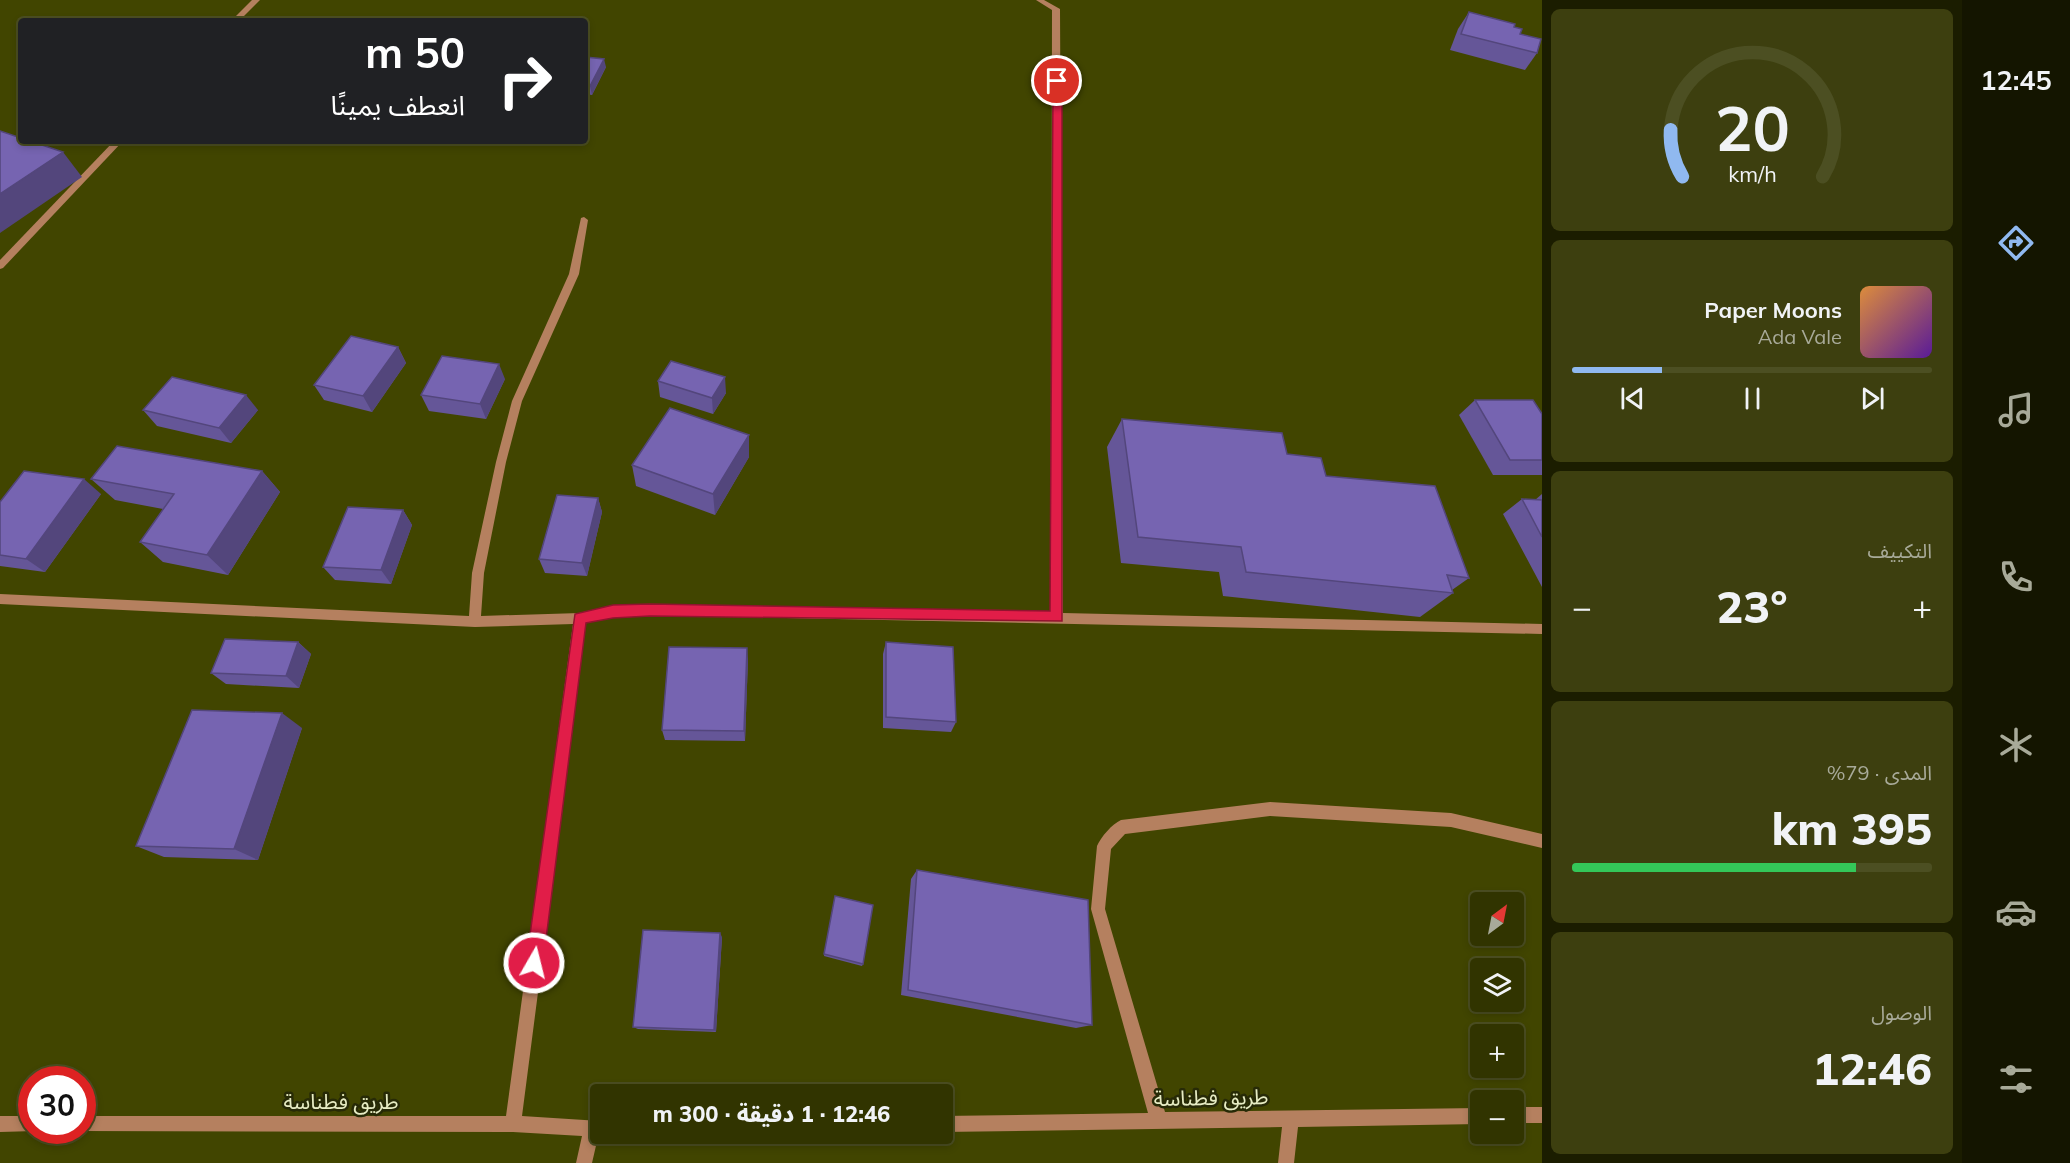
<!DOCTYPE html>
<html lang="ar">
<head>
<meta charset="utf-8">
<style>
	body { margin:0; font-family:Mulish,"Noto Sans Arabic",sans-serif; background:#3d3f0f; color:#f1f3f6; direction:rtl; height:100vh; display:flex; flex-direction:column; font-size:22px; white-space:nowrap }
	* { box-sizing:border-box; margin:0 }
	p { font-size:20px; color:#a8aa99 }
	.icon { flex:none; width:33px; height:33px; fill:none; stroke:currentColor; stroke-width:2; stroke-linecap:round; stroke-linejoin:round }
	.map { position:relative; flex:1; overflow:hidden; direction:ltr }
	.side { display:flex; flex-direction:column; gap:9px; padding:9px; background:#1b1d00; width:420px }
	.side>* { flex:none }
	.guide { position:absolute; left:18px; top:18px; width:570px; height:126px; border-radius:6px; box-shadow:0 3px 9px #0003,0 0 0 2px #4c4f22; direction:rtl; background:#202124; color:#fff; overflow:hidden }
	.needle { width:39px; rotate:32deg }
	.controls { position:absolute; left:1470px; top:892px; display:grid; gap:12px }
	.controls a { display:grid; place-items:center; width:54px; height:54px; border-radius:6px; background:#313400; box-shadow:0 3px 9px #0003,0 0 0 2px #4c4f22; font-size:30px }
	.speed { position:absolute; left:18px; top:1066px; display:flex; gap:12px; font-size:30px; font-weight:700; text-align:center }
	.speed>* { display:grid; place-content:center; width:78px; height:78px; border-radius:50%; background:#313400; box-shadow:0 3px 9px #0003,0 0 0 2px #4c4f22; line-height:1 }
	.speed .limit { border:9px solid #d22; background:#fff; color:#111 }
	.pin { position:absolute; display:grid; place-items:center; width:51px; height:51px; color:#fff; margin:-26px; border:3px solid #fff; border-radius:50%; box-shadow:0 2px 6px #0007 }
	.me { position:absolute; width:66px; margin:-33px; rotate:8deg; stroke-linejoin:round; filter:drop-shadow(0 0 4px #0008) }
	.turn { display:flex; align-items:center; gap:21px; height:126px; padding:0 24px; font-size:27px }
	.turn .icon { width:78px; height:78px; stroke-width:2.5 }
	.turn b { display:block; font-size:42px; line-height:51px }
	.big { font-size:45px; font-weight:800; line-height:1.1 }
	.side .tile { flex:1; display:flex; flex-direction:column; justify-content:center; gap:9px; min-width:0; padding:0 21px; border-radius:9px; background:#3d3f0f }
	.side .dial { align-items:center; gap:0 }
	.dial svg { height:156px; overflow:visible; fill:none; stroke:#4c4f22; stroke-width:7; stroke-linecap:round; text-anchor:middle }
	.dial text { fill:#f1f3f6; stroke:none }
	.song { display:flex; align-items:center; gap:18px }
	.cover { width:72px; height:72px; border-radius:9px; background:linear-gradient(135deg,hsl(30 70% 55%),hsl(270 70% 35%)) }
	.played { height:6px; border-radius:3px; background:linear-gradient(90deg,#90b9f0 25%,#4c4f22 25%) }
	.keys { display:flex; justify-content:space-around; direction:ltr }
	.heat { display:flex; justify-content:space-between; align-items:center; font-size:33px; direction:ltr }
	.charge { height:9px; border-radius:4px; background:linear-gradient(90deg,#34c759 79%,#4c4f22 0) }
	.trip { position:absolute; left:590px; top:1084px; width:363px; height:60px; border-radius:6px; background:#313400; box-shadow:0 3px 9px #0003,0 0 0 2px #4c4f22; font-weight:800; line-height:60px; text-align:center; direction:rtl }
	main { display:flex; flex:1; min-height:0 }
	.dock { display:flex; flex-direction:column; width:108px; justify-content:space-around; align-items:center; background:#141500; color:#a8aa99 }
	.dock .icon { width:42px; height:42px }
	.dock .current { color:#90b9f0 }
	.dock b { font-size:27px; color:#f1f3f6 }
	.map>svg:first-child { display:block }
	.lines { fill:none; stroke-linecap:round; stroke-linejoin:round }
	.minor { fill:#b5805f; fill-rule:evenodd }
	.wall { fill:#655698 }
	.shaded-wall { fill:#53467c }
	.building { fill:#7664b1; stroke:#53467c; stroke-width:1.5 }
	.route { fill:#e11d48; stroke:#92132f; stroke-width:1.5 }
	.labels { text-anchor:middle; stroke-width:5; stroke-linejoin:round; paint-order:stroke }
	.near-street-label { font-size:21px; fill:#e7ecc4; stroke:#272a07 }
</style>
</head>
<body>
<main>
<nav class="dock">
<b>12:45</b>
<svg class="icon current" aria-label="directions" viewBox="0 0 24 24"><path d="M12 3l9 9-9 9-9-9zM9 14v-3h6M13 9l2 2-2 2"/></svg>
<svg class="icon" aria-label="music" viewBox="0 0 24 24"><path d="M9 18V5l10-2v13"/><circle cx="6" cy="18" r="3"/><circle cx="16" cy="16" r="3"/></svg>
<svg class="icon" aria-label="phone" viewBox="0 0 24 24"><path d="M5 4h4l2 5-3 2q2 4 5 5l2-3 5 2v4C11 20 4 13 5 4z"/></svg>
<svg class="icon" aria-label="climate" viewBox="0 0 24 24"><path d="M12 3v18M4 7l16 10M4 17L20 7"/></svg>
<svg class="icon" aria-label="car" viewBox="0 0 24 24"><path d="M5 17H2v-5l4-1 3-4h7l3 4 3 1v5h-3M9 17h6M6 11h13"/><circle cx="7" cy="17" r="2"/><circle cx="17" cy="17" r="2"/></svg>
<svg class="icon" aria-label="filters" viewBox="0 0 24 24"><path d="M4 7h16M4 17h16"/><circle cx="9" cy="7" r="2"/><circle cx="15" cy="17" r="2"/></svg>
</nav>
<section class="side">
<div class="tile dial"><svg viewBox="0 0 100 80">
<path d="M14 69A42 42 0 1 1 86 69"/>
<path d="M14 69A42 42 0 0 1 8 45" stroke="#90b9f0"/>
<text x="50" y="56" font-size="32" font-weight="700">20</text>
<text x="50" y="72" font-size="11">km/h</text>
</svg></div>
<div class="tile">
<div class="song"><i class="cover"></i><div><b>Paper Moons</b><p>Ada Vale</p></div></div>
<div class="played"></div>
<div class="keys"><svg class="icon" aria-label="previous" viewBox="0 0 24 24"><path d="M18 5L8 12l10 7zM5 5v14"/></svg><svg class="icon" aria-label="pause" viewBox="0 0 24 24"><path d="M8 5v14M16 5v14"/></svg><svg class="icon" aria-label="next" viewBox="0 0 24 24"><path d="M6 5l10 7-10 7zM19 5v14"/></svg></div>
</div>
<div class="tile"><p>التكييف</p>
<div class="heat"><a>−</a><b class="big">23°</b><a>+</a></div>
</div>
<div class="tile"><p>المدى · 79%</p><b class="big">395 km</b><div class="charge"></div></div>
<div class="tile"><p>الوصول</p><b class="big">12:46</b></div>
</section>
<div class="map">
<svg width="1542" height="1163" viewBox="0 0 1542 1163">
	<rect width="100%" height="100%" fill="#414500"/>
	<g class="lines">
		<g class="minor">
			<polygon points="252,0 260,0 239,21 231,21"/>
			<polygon points="1036,0 1044,0 1060,9 1063,613 1542,624 1542,634 650,615 613,616 586,622 522,1116 600,1121 600,1134 606,1134 598,1137 592,1163 576,1163 582,1136 513,1132 79,1131 82,1131 82,1116 506,1116 573,624 475,627 0,604 0,594 469,616 472,573 496,462 512,401 569,274 581,218 584,217 588,220 579,274 522,401 506,462 484,573 481,616 580,613 613,606 650,605 1051,613 1052,10"/>
			<polygon points="114,141 123,141 3,268 0,269 0,260"/>
			<path d="M1270 802 1451 813 1542 834V848L1451 827 1270 816 1125 834 1111 849 1105 909 1165 1112 1480 1108V1124L1298 1127 1294 1163H1278L1282 1127 942 1132V1116L1148 1113 1091 909 1097 846C1101 837 1112 824 1121 820Z"/>
			<rect x="1514" y="1107" width="28" height="16"/>
			<polygon points="0,1116 32,1116 32,1131 35,1131 0,1132"/>
		</g>
	</g>
	<g class="wall">
		<polygon points="1469,12 1514,27 1537,53 1525,70 1450,50 1458,29"/>
		<polygon points="585,57 606,67 592,95 585,94"/>
		<polygon points="398,347 406,363 372,412 324,400 314,385"/>
		<polygon points="505,379 486,419 429,411 421,395"/>
		<polygon points="658,381 726,393 713,414 660,397"/>
		<polygon points="1475,400 1542,414 1542,475 1493,475 1459,415"/>
		<polygon points="143,410 258,410 231,443 157,426"/>
		<polygon points="1122,419 1287,454 1326,476 1469,578 1452,590 1453,593 1420,617 1223,596 1219,572 1121,563 1107,447"/>
		<polygon points="749,457 715,515 636,486 632,465"/>
		<polygon points="262,471 280,492 228,575 163,562 140,542 163,509 115,500 91,479"/>
		<polygon points="101,494 45,572 0,566 0,502"/>
		<polygon points="1542,494 1542,587 1503,514 1522,499 1535,500"/>
		<polygon points="598,498 602,512 587,576 545,573 539,559"/>
		<polygon points="403,510 412,525 391,584 335,580 323,567"/>
		<polygon points="298,642 311,654 299,688 226,684 211,673"/>
		<polygon points="886,642 956,722 951,732 883,728 883,654"/>
		<polygon points="748,659 745,741 665,740 662,730"/>
		<polygon points="302,728 258,860 164,857 136,846"/>
		<polygon points="917,870 1092,1025 1076,1028 901,995 911,879"/>
		<polygon points="835,896 863,964 862,966 824,956"/>
		<polygon points="722,937 716,1032 638,1029 633,1027"/>
	</g>
	<g class="shaded-wall">
		<polygon points="604,59 606,67 592,95 590,86"/>
		<polygon points="63,152 82,177 0,233 0,194"/>
		<polygon points="398,347 406,363 372,412 363,396"/>
		<polygon points="499,364 505,379 486,419 480,404"/>
		<polygon points="725,377 726,393 713,414 712,398"/>
		<polygon points="246,395 258,410 231,443 219,428"/>
		<polygon points="749,435 749,457 715,515 713,494"/>
		<polygon points="262,471 280,492 228,575 207,555"/>
		<polygon points="84,479 101,494 45,572 26,559"/>
		<polygon points="598,498 602,512 587,576 582,563"/>
		<polygon points="403,510 412,525 391,584 381,570"/>
		<polygon points="298,642 311,654 299,688 286,676"/>
		<polygon points="747,648 748,659 745,741 744,731"/>
		<polygon points="282,713 302,728 258,860 234,849"/>
		<polygon points="720,933 722,937 716,1032 714,1030"/>
	</g>
	<g class="building">
		<polygon points="1469,12 1515,24 1514,27 1522,29 1520,34 1541,39 1537,53 1461,34"/>
		<polygon points="585,57 604,59 590,86 585,86"/>
		<polygon points="0,131 21,138 21,141 30,141 63,152 0,194"/>
		<polygon points="351,336 398,347 363,396 314,385"/>
		<polygon points="442,356 499,364 480,404 421,395"/>
		<polygon points="671,361 725,377 712,398 658,381"/>
		<polygon points="172,377 246,395 219,428 143,410"/>
		<polygon points="1475,400 1533,400 1542,414 1542,460 1510,460"/>
		<polygon points="670,408 749,435 713,494 632,465"/>
		<polygon points="1122,419 1282,433 1287,454 1321,458 1326,476 1435,486 1469,578 1447,575 1453,593 1246,572 1241,547 1138,537"/>
		<polygon points="117,446 262,471 207,555 140,542 174,494 91,479"/>
		<polygon points="24,471 84,479 26,559 0,555 0,502"/>
		<polygon points="557,495 598,498 582,563 539,559"/>
		<polygon points="1522,499 1542,500 1542,537"/>
		<polygon points="348,507 403,510 381,570 323,567"/>
		<polygon points="225,639 298,642 286,676 211,673"/>
		<polygon points="886,642 953,647 956,722 886,717"/>
		<polygon points="669,647 747,648 744,731 662,730"/>
		<polygon points="192,710 282,713 234,849 136,846"/>
		<polygon points="917,870 1088,900 1092,1025 908,990"/>
		<polygon points="835,896 873,905 863,964 824,954"/>
		<polygon points="643,930 720,933 714,1030 633,1027"/>
	</g>
	<polygon class="route" points="1057,79 1062,81 1062,621 650,616 613,618 586,623 543,963 540,969 534,972 528,969 526,963 575,614 613,605 650,604 1050,611 1053,81"/>
	<g class="labels">
		<g class="near-street-label">
			<text transform="translate(1211 1098) rotate(-1)" y="7">طريق فطناسة</text>
			<text x="341" y="1109">طريق فطناسة</text>
		</g>
	</g>
</svg>
<div class="controls">
<a><svg class="needle" viewBox="-14 -14 28 28"><path d="M0-13l5 13h-10z" fill="#e53935"/><path d="M0 13l5-13h-10z" fill="#a8aa99"/></svg></a>
<a><svg class="icon" aria-label="layers" viewBox="0 0 24 24"><path d="M12 4l9 5-9 5-9-5zM3 14l9 5 9-5"/></svg></a>
<a>+</a>
<a>−</a>
</div>
<div class="speed"><div class="limit">30</div></div>
<div class="pin" style="left:1057px;top:81px;background:#d93025"><svg class="icon" aria-label="arrive" viewBox="0 0 24 24"><path d="M6 21V4h12l-3 4 3 4H6"/></svg></div>
<svg class="me" style="left:534px;top:963px" viewBox="-20 -20 40 40"><circle r="17" fill="#e11d48" stroke="#fff" stroke-width="3"/><path d="M0-11L8 9 0 5-8 9z" fill="#fff"/></svg>
<div class="trip">12:46 · 1 دقيقة · 300 m</div>
<div class="guide">
<div class="turn"><svg class="icon" aria-label="right" viewBox="0 0 24 24"><path d="M7 20v-9h11M14 6l5 5-5 5"/></svg><div><b>50 m</b>انعطف يمينًا</div></div>
</div>
</div>
</main>
</body>
</html>
